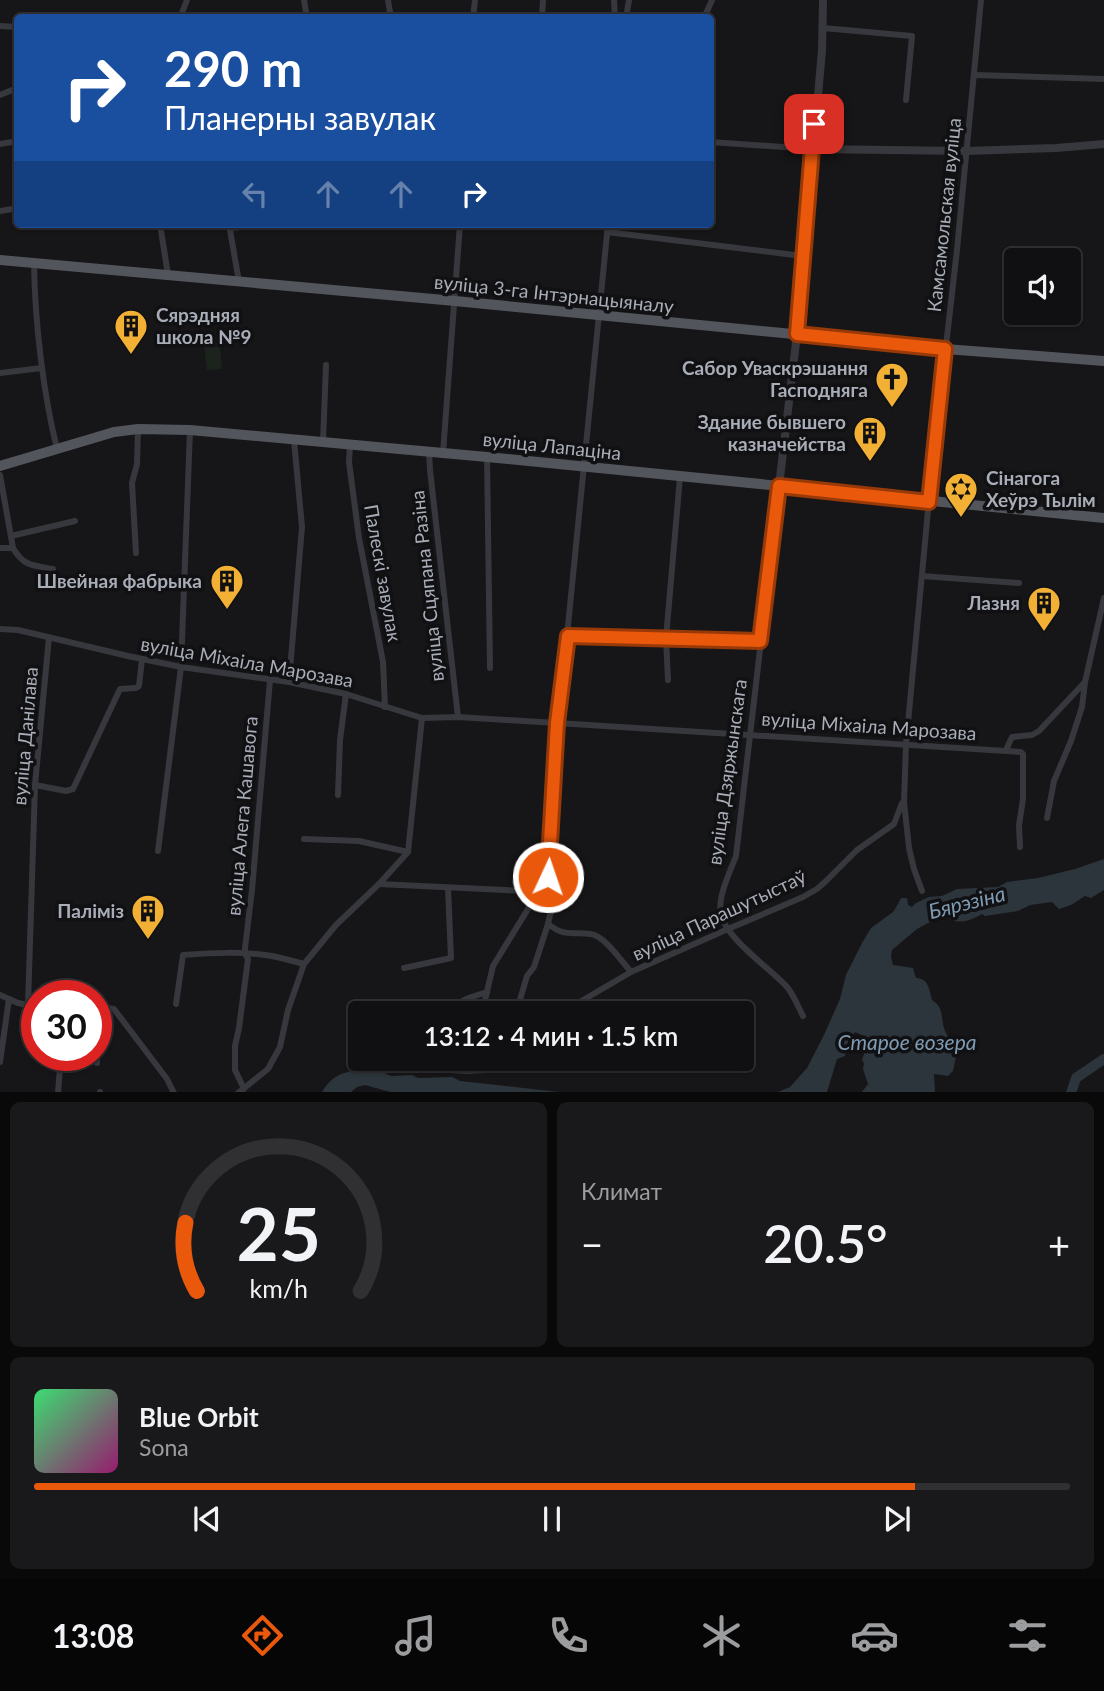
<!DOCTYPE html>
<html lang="ru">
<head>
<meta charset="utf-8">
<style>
	body { margin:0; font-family:Lato,sans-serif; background:#19191b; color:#f1f3f6; height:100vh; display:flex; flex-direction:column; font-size:26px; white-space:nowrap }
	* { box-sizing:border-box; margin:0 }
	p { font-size:23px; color:#9c9d9f }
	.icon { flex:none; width:38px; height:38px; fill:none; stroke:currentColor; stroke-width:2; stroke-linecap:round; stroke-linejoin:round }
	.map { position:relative; height:1092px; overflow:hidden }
	.drawer { display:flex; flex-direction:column; gap:10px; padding:10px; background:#09090a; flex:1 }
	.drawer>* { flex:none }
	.guide { position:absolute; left:14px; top:14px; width:700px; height:214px; border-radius:7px; box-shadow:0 2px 5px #0004,0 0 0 2px #303032; background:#1a4fa0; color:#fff; overflow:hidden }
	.tools { position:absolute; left:1004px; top:248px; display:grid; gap:14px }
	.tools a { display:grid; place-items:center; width:77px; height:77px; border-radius:7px; background:#101012; box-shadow:0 2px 5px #0004,0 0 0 2px #303032; font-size:35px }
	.speed { position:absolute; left:21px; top:980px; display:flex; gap:14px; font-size:35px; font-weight:700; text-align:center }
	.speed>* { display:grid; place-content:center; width:91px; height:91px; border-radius:50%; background:#101012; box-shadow:0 2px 5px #0004,0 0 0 2px #303032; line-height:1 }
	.speed .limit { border:10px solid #d22; background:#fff; color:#111 }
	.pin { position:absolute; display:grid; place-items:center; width:60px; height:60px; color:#fff; margin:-30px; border-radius:14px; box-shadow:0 4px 10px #0006 }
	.me { position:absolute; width:77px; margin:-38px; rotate:3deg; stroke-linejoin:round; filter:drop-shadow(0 0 5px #0008) }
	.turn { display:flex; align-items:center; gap:24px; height:147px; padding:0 35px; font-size:32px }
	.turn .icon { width:91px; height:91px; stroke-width:2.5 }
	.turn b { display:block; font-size:49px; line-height:60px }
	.lanes { display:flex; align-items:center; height:66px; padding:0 35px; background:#0003; justify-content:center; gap:35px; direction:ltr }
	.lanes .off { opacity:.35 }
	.big { font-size:52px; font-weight:600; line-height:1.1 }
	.drawer .widget { flex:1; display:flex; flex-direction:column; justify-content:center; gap:10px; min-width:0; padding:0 24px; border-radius:10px; background:#19191b }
	.drawer .dial { align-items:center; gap:0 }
	.dial svg { height:182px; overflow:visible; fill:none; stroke:#303032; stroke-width:7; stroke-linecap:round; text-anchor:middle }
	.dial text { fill:#f1f3f6; stroke:none }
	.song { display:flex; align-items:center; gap:21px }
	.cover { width:84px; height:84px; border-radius:10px; background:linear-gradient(135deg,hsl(140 70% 55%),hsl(320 70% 35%)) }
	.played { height:7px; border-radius:4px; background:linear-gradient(90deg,#ea580c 85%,#303032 85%) }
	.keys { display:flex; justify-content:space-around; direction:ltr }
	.heat { display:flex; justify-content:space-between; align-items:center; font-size:38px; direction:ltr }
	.drawer .tiles { flex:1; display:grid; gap:10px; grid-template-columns:1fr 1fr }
	.widget:last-child { grid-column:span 2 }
	.trip { position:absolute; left:348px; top:1001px; width:406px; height:70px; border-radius:7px; background:#101012; box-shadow:0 2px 5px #0004,0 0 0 2px #303032; font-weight:600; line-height:70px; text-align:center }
	.dock { display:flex; height:112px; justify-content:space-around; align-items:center; background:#060607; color:#9c9d9f }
	.dock .icon { width:49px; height:49px }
	.dock .on { color:#ea580c }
	.dock b { font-size:32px; color:#f1f3f6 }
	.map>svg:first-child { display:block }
	.green { fill:#1c231d }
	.water { fill:#2c353c }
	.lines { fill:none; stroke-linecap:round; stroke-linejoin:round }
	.river { stroke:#2c353c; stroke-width:10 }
	.minor { stroke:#37383d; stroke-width:6 }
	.tertiary { stroke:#37383d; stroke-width:8 }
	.primary { stroke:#53555c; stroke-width:10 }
	.route-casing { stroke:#983908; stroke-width:18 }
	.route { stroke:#ea580c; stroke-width:12 }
	.labels { text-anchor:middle; stroke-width:7; stroke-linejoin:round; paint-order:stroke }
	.street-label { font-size:19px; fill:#a8adb8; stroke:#111113 }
	.poi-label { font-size:19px; font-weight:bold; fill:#a8adb8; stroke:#111113; text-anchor:end }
	.water-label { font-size:21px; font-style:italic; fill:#7f9bb3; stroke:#111113 }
</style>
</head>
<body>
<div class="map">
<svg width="1104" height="1093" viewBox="0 0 1104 1093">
	<rect width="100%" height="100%" fill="#161618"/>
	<polygon class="green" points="219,336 222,369 207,370 203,338"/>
	<g class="water">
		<path d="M1104 859V890L1091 898 1085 896 1071 905 1059 909 1052 902 1030 905 1018 911 985 916 982 914C972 920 957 926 947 917L928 923 917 929 892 950 891 957 893 965 913 968 916 978C929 979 929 989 932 1000 945 1008 940 1019 945 1031 948 1037 954 1045 957 1051L953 1071 948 1076 934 1074 935 1092H862L868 1084 863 1069 864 1064 862 1059 864 1055 862 1047 866 1037 855 1032 847 1044 845 1056 837 1059 827 1092H778L790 1087 807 1068 823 1037 840 999 846 975 862 943 871 928 893 912 898 904 901 898H907L908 905 912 907 916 903 929 897 942 896 957 889 998 887 1007 882 1038 878 1075 869Z"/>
		<path d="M376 1069 391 1076 412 1075 418 1078 452 1077 460 1081 559 1092 394 1093 365 1085 357 1087 351 1092H322C335 1070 353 1070 376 1069Z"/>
	</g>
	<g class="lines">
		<polyline class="river" points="1071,1093 1076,1078 1104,1059"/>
		<g class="minor">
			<polyline points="304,0 307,18"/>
			<polyline points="388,0 391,18"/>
			<polyline points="614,0 615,18"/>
			<polyline points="180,18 187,0"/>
			<polyline points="473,18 475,0"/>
			<polyline points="542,18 543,0"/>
			<polyline points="626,18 629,0"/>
			<polyline points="704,18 712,0"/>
			<polyline points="0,26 18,27"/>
			<polyline points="823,28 912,36 906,100"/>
			<polyline points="974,75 1104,79"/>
			<polyline points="0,95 17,88"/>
			<polyline points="710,142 812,149"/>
			<polyline points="0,144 18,141"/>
			<polyline points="0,211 18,208"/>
			<polyline points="160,224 168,275"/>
			<polyline points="229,224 239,282"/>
			<polyline points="229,228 283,224"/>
			<polyline points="607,232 803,256"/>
			<path d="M34 264C35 323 43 392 57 449"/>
			<polyline points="0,373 42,368"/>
			<polyline points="323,442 326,365"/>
			<polyline points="350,445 349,462 359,538 383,662 385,707"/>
			<polyline points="429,452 430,470 458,717"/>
			<polyline points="443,453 460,224"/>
			<polyline points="487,457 490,668"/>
			<path d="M0 475 13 548C24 567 33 565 53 569"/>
			<path d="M779 486 736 856C730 872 717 898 721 914 725 938 771 969 787 987 794 995 798 1007 803 1016"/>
			<polyline points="11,536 75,521"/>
			<polyline points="0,548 13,548"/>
			<polyline points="136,553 132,483 137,464 138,429"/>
			<polyline points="922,576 1019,583"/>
			<polyline points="0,629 18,630 128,656 181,667 289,682 346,694 422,718 458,717 557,723 1021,752 1023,754 1023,799 1019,825 1020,847"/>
			<polyline points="567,636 760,641"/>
			<polyline points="668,680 666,638 680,477"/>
			<polyline points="289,682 302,527 294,440"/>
			<polyline points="1006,750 1012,737 1032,735 1039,731 1085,682"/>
			<polyline points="35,785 66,791 73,789 120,689 136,688 139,686 142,659"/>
			<polyline points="338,795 340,740 346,694"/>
			<polyline points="1047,818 1054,781 1071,741 1082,707 1085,682 1104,598"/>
			<polyline points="304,839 359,841 408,852"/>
			<polyline points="158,851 181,667 190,430"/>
			<polyline points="379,884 544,892"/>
			<polyline points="922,891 914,869 909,848 904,802 906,744 932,468 957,250 981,0"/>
			<path d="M548 924C566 938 572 931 591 934 605 936 622 962 631 972"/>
			<polyline points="404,968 451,958 448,888"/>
			<polyline points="0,995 18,1003 37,1007"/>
			<path d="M176 1004 183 955C212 953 242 951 272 956 282 958 293 961 304 964"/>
			<polyline points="28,1005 35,785 49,637"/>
			<polyline points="96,1008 101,1007 114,1009 167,1079 174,1093"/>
			<path d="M455 1013C457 998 474 997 487 992"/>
			<polyline points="482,1013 493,966 536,896 542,893"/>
			<polyline points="519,1013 519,1003 527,976 534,967 548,924 551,910 551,895 544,892 548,877 557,723 567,636 608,224"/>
			<polyline points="561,1013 631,972 728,929 803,897 817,889 826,881 857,850 894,824 902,803"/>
			<polyline points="96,1035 97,1063"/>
			<polyline points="0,1062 9,999"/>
			<polyline points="417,1068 466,1071 529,1068 532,1066 531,1059"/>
			<polyline points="244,1089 235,1070 235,1046 239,1028 248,959 245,954 245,948 252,890 270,680"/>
			<polyline points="100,1092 100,1093"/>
			<polyline points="58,1093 61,1055"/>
			<polyline points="238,1093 268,1069 280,1047 288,1010 304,964 336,925 379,884 408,852 422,718"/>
		</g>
		<g class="tertiary">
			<polyline points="812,149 966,151 1056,148 1104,144"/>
			<polyline points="779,486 797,334 822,50 823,0"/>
		</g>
		<g class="primary">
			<polyline points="0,260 455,301 945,349 1104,361"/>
			<polyline points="0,466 114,432 138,429 190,430 487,457 1104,518"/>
		</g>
	</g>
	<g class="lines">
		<defs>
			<polyline id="route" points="548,877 557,723 568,636 760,641 779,486 929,502 945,349 797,334 814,124"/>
		</defs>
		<use href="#route" class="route-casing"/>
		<use href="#route" class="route"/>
	</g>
	<defs>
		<symbol id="building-pin" viewBox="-11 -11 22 30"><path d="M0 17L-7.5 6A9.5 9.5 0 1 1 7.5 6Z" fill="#f2b134" stroke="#111113"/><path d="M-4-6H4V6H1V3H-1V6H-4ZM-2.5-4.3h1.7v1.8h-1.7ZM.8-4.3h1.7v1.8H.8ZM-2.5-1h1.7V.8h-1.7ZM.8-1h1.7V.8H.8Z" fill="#111"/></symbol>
		<symbol id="church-pin" viewBox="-11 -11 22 30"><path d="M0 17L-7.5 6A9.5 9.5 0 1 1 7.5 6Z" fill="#f2b134" stroke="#111113"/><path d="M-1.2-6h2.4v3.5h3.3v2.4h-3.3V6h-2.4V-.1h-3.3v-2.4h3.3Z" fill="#111"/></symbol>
		<symbol id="synagogue-pin" viewBox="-11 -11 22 30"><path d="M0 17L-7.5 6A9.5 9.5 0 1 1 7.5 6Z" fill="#f2b134" stroke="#111113"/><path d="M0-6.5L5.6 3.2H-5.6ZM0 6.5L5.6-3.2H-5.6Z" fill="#111"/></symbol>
	</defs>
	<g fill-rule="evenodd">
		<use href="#building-pin" x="112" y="307" width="38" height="52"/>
		<use href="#church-pin" x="873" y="360" width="38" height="52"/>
		<use href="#building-pin" x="851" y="414" width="38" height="52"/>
		<use href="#synagogue-pin" x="942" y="470" width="38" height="52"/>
		<use href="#building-pin" x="208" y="562" width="38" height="52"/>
		<use href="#building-pin" x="1025" y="584" width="38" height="52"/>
		<use href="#building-pin" x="129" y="892" width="38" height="52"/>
	</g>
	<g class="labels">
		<g class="street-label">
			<text transform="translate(944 215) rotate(-84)" y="7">Камсамольская вуліца</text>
			<text transform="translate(554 294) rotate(6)" y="7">вуліца 3-га Інтэрнацыяналу</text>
			<text transform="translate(552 446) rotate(6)" y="7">вуліца Лапаціна</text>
			<text transform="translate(383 573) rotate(80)" y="7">Палескі завулак</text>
			<text transform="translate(427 586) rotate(-96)" y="7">вуліца Сцяпана Разіна</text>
			<text transform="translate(247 662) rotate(10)" y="7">вуліца Міхаіла Марозава</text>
			<text transform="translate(869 726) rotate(4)" y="7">вуліца Міхаіла Марозава</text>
			<text transform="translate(25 736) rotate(-85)" y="7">вуліца Данілава</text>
			<text transform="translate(727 772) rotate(-82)" y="7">вуліца Дзяржынскага</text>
			<text transform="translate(242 816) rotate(-85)" y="7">вуліца Алега Кашавога</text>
			<text transform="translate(719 915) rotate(-25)" y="7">вуліца Парашутыстаў</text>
		</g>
		<g class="poi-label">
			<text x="156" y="322" text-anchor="start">Сярэдняя<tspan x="156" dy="22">школа №9</tspan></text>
			<text x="868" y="375">Сабор Уваскрэшання<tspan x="868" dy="22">Гасподняга</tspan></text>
			<text x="846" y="429">Здание бывшего<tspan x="846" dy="22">казначейства</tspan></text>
			<text x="986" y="485" text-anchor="start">Сінагога<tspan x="986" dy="22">Хеўрэ Тылім</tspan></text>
			<text x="202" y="588">Швейная фабрыка</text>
			<text x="1020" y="610">Лазня</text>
			<text x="124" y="918">Паліміз</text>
		</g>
		<g class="water-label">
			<text transform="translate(967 903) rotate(-14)" y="7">Бярэзіна</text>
			<text x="907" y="1050">Старое возера</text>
		</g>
	</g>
</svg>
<div class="tools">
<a><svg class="icon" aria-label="sound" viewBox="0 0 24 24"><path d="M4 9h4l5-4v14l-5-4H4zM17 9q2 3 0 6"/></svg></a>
</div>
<div class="speed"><div class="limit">30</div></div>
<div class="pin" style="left:814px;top:124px;background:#d93025"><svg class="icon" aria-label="arrive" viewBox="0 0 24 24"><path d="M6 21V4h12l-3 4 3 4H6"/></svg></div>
<svg class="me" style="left:548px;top:877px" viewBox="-20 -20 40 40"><circle r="17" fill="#ea580c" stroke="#fff" stroke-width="3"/><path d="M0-11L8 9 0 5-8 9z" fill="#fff"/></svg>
<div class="trip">13:12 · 4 мин · 1.5 km</div>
<div class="guide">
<div class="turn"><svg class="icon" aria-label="right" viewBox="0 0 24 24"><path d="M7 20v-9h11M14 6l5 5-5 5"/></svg><div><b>290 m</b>Планерны завулак</div></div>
<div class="lanes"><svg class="icon off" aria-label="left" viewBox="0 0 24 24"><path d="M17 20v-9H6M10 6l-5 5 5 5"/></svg><svg class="icon off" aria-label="ahead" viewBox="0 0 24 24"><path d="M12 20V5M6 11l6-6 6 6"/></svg><svg class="icon off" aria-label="ahead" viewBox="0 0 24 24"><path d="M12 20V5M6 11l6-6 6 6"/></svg><svg class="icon" aria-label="right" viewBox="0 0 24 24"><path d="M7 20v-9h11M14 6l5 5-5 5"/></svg></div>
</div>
</div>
<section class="drawer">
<div class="tiles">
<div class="widget dial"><svg viewBox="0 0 100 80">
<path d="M14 69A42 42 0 1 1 86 69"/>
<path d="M14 69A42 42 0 0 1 9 39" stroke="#ea580c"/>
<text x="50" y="56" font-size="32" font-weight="700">25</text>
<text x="50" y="72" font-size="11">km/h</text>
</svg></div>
<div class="widget"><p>Климат</p>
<div class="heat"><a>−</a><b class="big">20.5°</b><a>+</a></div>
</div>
<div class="widget">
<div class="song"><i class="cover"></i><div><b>Blue Orbit</b><p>Sona</p></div></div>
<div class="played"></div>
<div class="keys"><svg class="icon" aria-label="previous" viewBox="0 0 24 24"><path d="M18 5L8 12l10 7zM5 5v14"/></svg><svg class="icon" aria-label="pause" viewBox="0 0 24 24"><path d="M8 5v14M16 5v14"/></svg><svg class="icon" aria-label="next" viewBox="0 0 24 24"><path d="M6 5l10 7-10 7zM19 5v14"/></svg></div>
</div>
</div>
</section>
<nav class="dock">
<b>13:08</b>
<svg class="icon on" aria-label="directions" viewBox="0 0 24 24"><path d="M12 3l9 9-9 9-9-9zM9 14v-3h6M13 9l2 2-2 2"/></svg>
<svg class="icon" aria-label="music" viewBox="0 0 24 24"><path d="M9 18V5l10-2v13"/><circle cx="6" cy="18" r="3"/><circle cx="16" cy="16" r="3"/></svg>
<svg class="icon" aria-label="phone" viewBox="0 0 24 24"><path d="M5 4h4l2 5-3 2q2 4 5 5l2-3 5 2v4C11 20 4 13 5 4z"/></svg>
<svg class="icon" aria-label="climate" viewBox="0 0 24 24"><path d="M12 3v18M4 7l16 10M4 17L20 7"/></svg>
<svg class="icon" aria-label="car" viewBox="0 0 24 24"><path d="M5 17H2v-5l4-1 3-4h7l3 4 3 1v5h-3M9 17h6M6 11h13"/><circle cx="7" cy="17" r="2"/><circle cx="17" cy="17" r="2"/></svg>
<svg class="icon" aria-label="filters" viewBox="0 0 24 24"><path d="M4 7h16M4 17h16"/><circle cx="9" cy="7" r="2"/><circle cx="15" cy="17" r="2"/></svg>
</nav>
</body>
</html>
